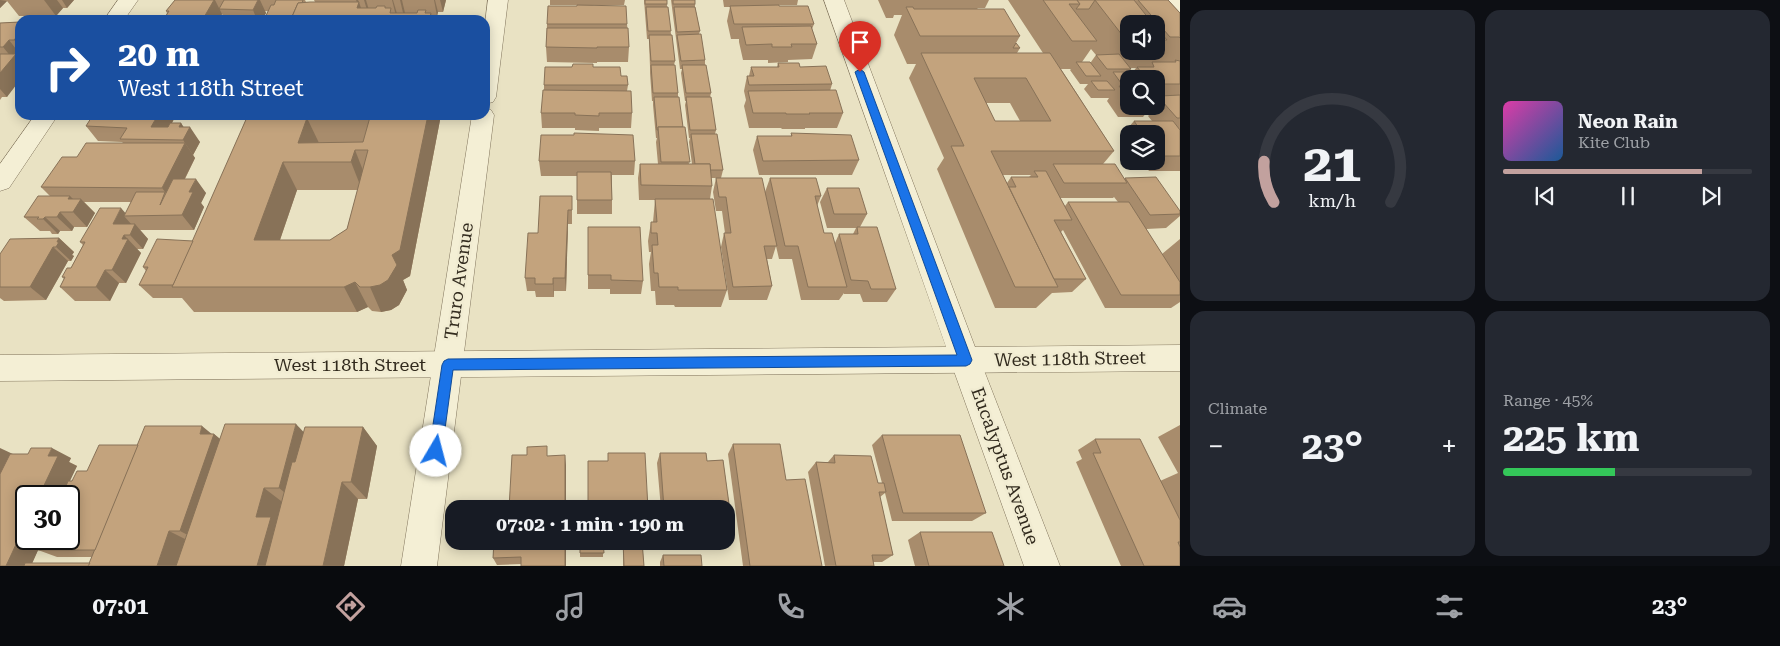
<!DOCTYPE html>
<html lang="en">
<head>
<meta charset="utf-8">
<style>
	body { margin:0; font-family:"Roboto Serif",serif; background:#242831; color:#f1f3f6; height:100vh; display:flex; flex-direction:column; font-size:19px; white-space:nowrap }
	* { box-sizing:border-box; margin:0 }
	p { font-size:16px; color:#9ea1a6 }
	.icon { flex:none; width:28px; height:28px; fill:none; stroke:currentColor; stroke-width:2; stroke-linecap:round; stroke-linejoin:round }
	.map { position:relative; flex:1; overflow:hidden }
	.details { display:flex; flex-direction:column; gap:10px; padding:10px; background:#0d0f14; width:600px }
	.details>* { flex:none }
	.top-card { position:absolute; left:15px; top:15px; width:475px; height:105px; border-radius:15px; box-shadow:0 2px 12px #0003; background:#1a4fa0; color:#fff; overflow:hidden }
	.fabs { position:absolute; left:1120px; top:15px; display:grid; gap:10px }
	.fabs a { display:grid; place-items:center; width:45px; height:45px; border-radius:10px; background:#171b24; box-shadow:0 2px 12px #0003; font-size:25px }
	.speed { position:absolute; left:15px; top:485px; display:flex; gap:10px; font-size:25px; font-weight:700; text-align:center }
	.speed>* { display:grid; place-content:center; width:65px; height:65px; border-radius:50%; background:#171b24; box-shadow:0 2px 12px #0003; line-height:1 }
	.speed .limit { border:2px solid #111; border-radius:8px; background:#fff; color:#111 }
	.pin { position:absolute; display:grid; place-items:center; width:42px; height:42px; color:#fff; margin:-51px -21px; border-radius:50% 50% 50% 0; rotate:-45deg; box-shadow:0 0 5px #0007 }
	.pin .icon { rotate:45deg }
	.me { position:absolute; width:55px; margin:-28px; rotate:8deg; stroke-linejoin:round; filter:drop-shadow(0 0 4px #0008) }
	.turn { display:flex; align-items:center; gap:18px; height:105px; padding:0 20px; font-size:22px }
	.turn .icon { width:65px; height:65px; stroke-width:2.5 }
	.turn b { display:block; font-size:35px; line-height:42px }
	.big { font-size:38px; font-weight:700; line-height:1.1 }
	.details .widget { flex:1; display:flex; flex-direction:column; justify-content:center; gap:8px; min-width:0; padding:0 18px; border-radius:15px; background:#242831 }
	.details .dial { align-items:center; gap:0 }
	.dial svg { height:130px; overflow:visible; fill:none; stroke:#363941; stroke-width:7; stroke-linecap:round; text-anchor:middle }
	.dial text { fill:#f1f3f6; stroke:none }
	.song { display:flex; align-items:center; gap:15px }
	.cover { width:60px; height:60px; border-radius:8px; background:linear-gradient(135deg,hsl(320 70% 55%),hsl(210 70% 35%)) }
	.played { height:5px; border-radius:2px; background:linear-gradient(90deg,#c2a19e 80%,#363941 80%) }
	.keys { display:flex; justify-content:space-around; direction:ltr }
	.heat { display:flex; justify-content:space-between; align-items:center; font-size:28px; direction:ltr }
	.charge { height:8px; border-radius:4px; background:linear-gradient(90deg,#34c759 45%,#363941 0) }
	.details .tiles { flex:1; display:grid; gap:10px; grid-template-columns:repeat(2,1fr) }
	.trip { position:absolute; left:445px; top:500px; width:290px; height:50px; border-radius:15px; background:#171b24; box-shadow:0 2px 12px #0003; font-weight:700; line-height:50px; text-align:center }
	.menu { display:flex; height:80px; justify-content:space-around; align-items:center; background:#090b0e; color:#9ea1a6 }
	.menu .icon { width:35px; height:35px }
	.menu .selected { color:#c2a19e }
	.menu b { font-size:22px; color:#f1f3f6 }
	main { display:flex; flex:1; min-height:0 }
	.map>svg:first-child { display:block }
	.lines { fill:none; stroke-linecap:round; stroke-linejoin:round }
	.minor-casing { stroke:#81745c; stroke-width:1 }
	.tertiary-casing { stroke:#81745c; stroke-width:1 }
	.minor { fill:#f4efd5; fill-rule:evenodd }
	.tertiary { fill:#f4efd5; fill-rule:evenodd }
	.wall { fill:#a88c6c; fill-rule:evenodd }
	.shaded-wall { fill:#887258 }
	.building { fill:#c3a37d; stroke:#887258; fill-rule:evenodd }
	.route { fill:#1a73e8; stroke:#114b97 }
	.labels { text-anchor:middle; stroke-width:5; stroke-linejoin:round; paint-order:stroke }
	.street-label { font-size:18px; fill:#322b1e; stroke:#f1ecd2 }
</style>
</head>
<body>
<main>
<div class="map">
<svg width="1180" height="566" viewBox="0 0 1180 566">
	<rect width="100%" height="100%" fill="#e9e2c3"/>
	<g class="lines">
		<defs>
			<g id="minor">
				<polygon points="488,0 508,0 496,97 493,102 485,104 485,23"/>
				<polygon points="1162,0 1180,0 1180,14 1173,12"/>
				<polygon points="485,108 491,110 494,115 437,566 401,566 472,115 485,115"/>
				<polygon points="965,347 976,351 980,360 1060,566 1024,566 950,360 954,351"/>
			</g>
			<g id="tertiary">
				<polygon points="118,0 138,0 124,20 104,20"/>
				<polygon points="824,0 844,0 975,347 1180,345 1180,371 0,381 0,355 946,347"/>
				<polygon points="35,115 58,115 9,188 0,191 0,164"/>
			</g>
		</defs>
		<use href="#minor" class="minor-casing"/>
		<use href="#tertiary" class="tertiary-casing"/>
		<use href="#minor" class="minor"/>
		<use href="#tertiary" class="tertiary"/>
	</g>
	<g class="wall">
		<polygon points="0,0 74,0 67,8 63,8 56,16 19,16 7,1 0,8"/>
		<polygon points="175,0 305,0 306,2 315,2 314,0 446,0 443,12 438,12 437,16 432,16 432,20 264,20 268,11 265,11 266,13 262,20 225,20 222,14 219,20 164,20 164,19 167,13 166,11"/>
		<polygon points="550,0 625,0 624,5 592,5 627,24 629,47 628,62 597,62 597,63 547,62 546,47 547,24 577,6 577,5 550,5"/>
		<polygon points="644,0 667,0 667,7 675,61 674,65 678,93 678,97 689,164 692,164 689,142 690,138 689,138 685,105 686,101 685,101 681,73 682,69 680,69 671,0 695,0 695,7 700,31 699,34 705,60 705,65 711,93 710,97 716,130 715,134 723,170 721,178 711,178 712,186 710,199 727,290 721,307 675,307 674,305 656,305 655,291 651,291 649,264 651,252 649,252 648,241 651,222 653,222 655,200 639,200 638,178 640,164 658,164 656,142 657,138 656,138 653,105 653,101 652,101 650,73 650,67 649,39 647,39"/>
		<polygon points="723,0 798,0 797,5 772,5 779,6 814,24 812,29 817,44 812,59 788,60 788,62 768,63 768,60 743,60 739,42 739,39 731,39 727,21 730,7 724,7"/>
		<path d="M878 0H989L985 8H978L977 9 1020 36 1016 43 1020 48 1017 53H1043L1008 0H1168L1180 13V171H1149L1142 161H1156V134H1129V147L1121 136 1134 121H1152L1148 116 1149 115 1147 112 1143 117H1118L1107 101 1109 98H1091L1084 89 1088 84H1080L1070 70 1071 69H1061L1114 151 1103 164 1124 179 1125 178 1180 211V216L1166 228 1146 229 1162 254 1180 239V302L1171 308H1105L1063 230 1061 232 1086 279 1072 292 1052 293 1036 308H995L937 169 944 158 909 78 916 64H907L894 35 902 15H894L893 18H886ZM1129 24H1156V51H1129ZM1091 49 1096 55 1091 62H1082ZM1130 68H1136L1133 72H1128L1131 69ZM1129 79H1156V106H1129ZM986 103H1010L1020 121H995ZM1002 175H1031L1029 177H1011L1007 183ZM1114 197 1118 202H1068L1065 206 1060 198H1113Z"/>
		<polygon points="20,22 20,57 7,97 2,97 0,100 0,23"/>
		<polygon points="778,63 800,67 832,84 830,91 843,113 837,128 805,128 805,129 782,129 781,128 749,128 744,106 746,100 744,91 747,76 749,76 751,67 777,67"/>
		<polygon points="593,67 621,76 628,85 627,91 632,113 631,128 599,128 599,131 575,130 575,128 542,128 541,113 544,91 544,85"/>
		<polygon points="176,115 172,123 181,123 183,127 200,142 193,155 195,158 185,179 206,193 201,203 204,207 194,230 140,230 148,239 143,249 137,249 141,253 126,283 119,283 110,301 75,301 60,287 64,279 62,277 71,268 83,245 80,242 126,213 131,202 84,202 95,213 87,227 74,227 72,231 60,231 58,234 52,234 50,231 40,231 24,217 50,196 41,187 77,157 123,143 122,142 98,141 86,126"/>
		<path d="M248 115H441L410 276 403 280 407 290 399 305 391 310 381 312 372 311 368 307 357 312H194L182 298H153L139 285 146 271 143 267 193 241ZM297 190H358L347 229 330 240H280Z"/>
		<polygon points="791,133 859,160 852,175 759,175 753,150 757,136 791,136"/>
		<polygon points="539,161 635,161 634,175 612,175 612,214 577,214 577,176 541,176"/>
		<polygon points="716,178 765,192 770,178 821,196 817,206 824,233 835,243 839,234 853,234 856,228 827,228 820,202 827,188 867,214 860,227 896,289 887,302 863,302 860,294 844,294 844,293 839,300 801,300 792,259 779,259 776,246 772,259 767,259 772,286 767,300 729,300 721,247 724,233 725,233 722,211 716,211 713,192"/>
		<polygon points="572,196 572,224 568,224 566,291 554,291 554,297 536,297 535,291 527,291 525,278 538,233"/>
		<polygon points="588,227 643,281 641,294 610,294 610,289 588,289"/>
		<polygon points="59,238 74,252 72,255 74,256 71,261 68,261 46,300 4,301 0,298 0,254"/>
		<polygon points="1180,425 1180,566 1121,566 1076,462 1082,459 1078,450 1095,439 1160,481 1178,473 1158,437"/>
		<path d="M363 427 377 446 367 499H358L344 566H0L12 454 71 458 69 462 77 466 69 481H72L87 471 138 445 211 434H214L220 439ZM38 550 57 557H92L90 563H32Z"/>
		<polygon points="882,435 986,513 972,521 892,521 885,493 880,497 893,555 882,562 873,562 874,566 825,566 808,472 816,462 828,462 834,455 878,483 882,483 872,445"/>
		<polygon points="733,444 786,480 822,566 743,566 728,454"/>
		<polygon points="660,453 706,453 707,461 723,460 733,533 727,541 726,541 726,509 661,509 657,463"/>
		<polygon points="920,532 1004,566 915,566 908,540"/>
		<polygon points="494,541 566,541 566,566 521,566 521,564 497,565 493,558"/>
		<rect x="580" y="541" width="23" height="16"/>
		<polygon points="623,541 642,541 644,566 623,566"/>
		<polygon points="663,541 708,541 663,542"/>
		<polygon points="663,555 702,566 660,566 660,562"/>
	</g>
	<g class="shaded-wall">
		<polygon points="0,0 7,1 0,8"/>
		<polygon points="44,0 57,0 63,8 56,16"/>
		<polygon points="62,0 74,0 67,8"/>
		<polygon points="214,0 215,0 222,14 219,20 204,20 203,19"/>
		<polygon points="258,0 260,0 266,13 262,20 257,20 253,10"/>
		<polygon points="356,0 358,0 359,2 365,20 357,8 358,5"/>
		<polygon points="364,0 366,0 371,17 370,20"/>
		<polygon points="392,0 393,0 398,17 397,20"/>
		<polygon points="400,0 402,0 405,13 404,17"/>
		<polygon points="434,0 435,0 438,12 437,16"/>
		<polygon points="440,0 446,0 443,12"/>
		<polygon points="431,13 432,20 429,20"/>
		<polygon points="20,33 20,47 14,40"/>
		<polygon points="9,40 20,54 20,57 19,58 20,59 20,80 7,97 0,89 0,73 12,58 3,47"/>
		<polygon points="158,115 176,115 163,140 151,127"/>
		<polygon points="428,115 441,115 410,276 403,280 407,290 399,305 391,310 381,312 370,287 392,255"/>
		<polygon points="307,118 320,145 298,143"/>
		<polygon points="181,123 187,132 190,127 200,142 193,155 183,140 179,127"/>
		<polygon points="185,143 195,158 173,202 162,188"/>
		<polygon points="355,150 366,178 362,190 351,162"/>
		<polygon points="283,162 297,190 271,266 254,240"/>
		<polygon points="196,179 206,193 201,203 204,207 194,230 182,215 189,192"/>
		<polygon points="70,196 78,204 81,199 95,213 87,227 73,212 68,199"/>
		<polygon points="121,208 128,216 124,216 132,225 124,235 141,253 126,283 112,270 122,239 113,224"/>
		<polygon points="568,210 568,224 566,291 565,278"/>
		<polygon points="60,212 74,227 72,231 57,217"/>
		<polygon points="45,217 60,231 58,234 43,219"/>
		<polygon points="135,224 148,239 143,249 130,235"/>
		<polygon points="59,238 74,252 72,255 74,256 71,261 56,247 57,242"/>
		<polygon points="53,247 68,261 46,300 30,287"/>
		<polygon points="105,270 119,283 110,301 96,287"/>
		<polygon points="553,278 554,291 554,297 553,284"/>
		<polygon points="355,282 368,307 357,312 344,287"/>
		<polygon points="296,424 314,443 299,504 279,488"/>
		<polygon points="202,426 213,435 214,434 237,453 207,545 180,531 200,434"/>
		<polygon points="363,427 377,446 367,499 351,482"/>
		<polygon points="0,448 15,455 0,484"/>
		<polygon points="52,448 71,458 69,462 77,466 63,496 39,496 48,456"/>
		<polygon points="565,455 566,465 566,509 565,509"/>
		<polygon points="342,482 358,499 344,566 323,566"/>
		<polygon points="264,488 285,504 283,566 257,566 256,517"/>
		<polygon points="26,523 26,539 43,539 31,566 6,566"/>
		<polygon points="169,531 197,545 190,566 157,566"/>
		<rect x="565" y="541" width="1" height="25"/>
	</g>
	<g class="building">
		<polygon points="175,0 214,0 203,19 164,19 169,11 166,11"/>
		<polygon points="224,0 258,0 253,10 219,9"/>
		<polygon points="276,0 303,0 302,3 298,3 291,19 292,20 264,20 271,5 274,5"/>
		<rect x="645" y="0" width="22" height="4"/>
		<rect x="673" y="0" width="22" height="4"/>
		<polygon points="1043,0 1077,0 1080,4 1069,4 1097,41 1072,41"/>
		<polygon points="1077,0 1095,0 1089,9 1076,9 1080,4"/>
		<polygon points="1095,0 1134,0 1153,24 1129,24 1129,40 1126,40"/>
		<polygon points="1138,0 1168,0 1180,13 1180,38 1179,37 1170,37"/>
		<polygon points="310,2 359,2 357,8 376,8 377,6 385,6 385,8 391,8 390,13 417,13 418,10 426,10 425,13 431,13 429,20 343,20 343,19 291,19 298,3"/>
		<polygon points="577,5 626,6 627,24 547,24 548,6 577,6"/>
		<polygon points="779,5 779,6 808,6 814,24 734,24 730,6"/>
		<polygon points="646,7 668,7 671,31 648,31"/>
		<polygon points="674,7 695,7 700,31 677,32"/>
		<polygon points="906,7 913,7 914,9 1004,9 1020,36 920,36"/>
		<polygon points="20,22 20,27 19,28 20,28 20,33 14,40 9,40 3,47 0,47 0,23"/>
		<polygon points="811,26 817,44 791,44 792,47 772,47 772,44 746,45 742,27"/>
		<polygon points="1156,27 1167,40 1156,40"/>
		<polygon points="547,28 628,28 629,47 597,47 597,48 546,47"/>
		<polygon points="701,34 705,60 681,61 677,35"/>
		<polygon points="649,35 672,35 675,61 651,61"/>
		<polygon points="1016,43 1020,48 1013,48"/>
		<path d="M921 53H1050L1114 151H991L1058 287H1015L951 146H964ZM974 78H1026L1051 121H995Z"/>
		<polygon points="0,54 16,54 0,73"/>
		<polygon points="1119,54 1131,69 1107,69 1096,55"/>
		<polygon points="1175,60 1180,61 1180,84 1156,84 1156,79 1129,79 1129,83 1121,83 1113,72 1141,72 1137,67 1154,67 1152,62 1176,62"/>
		<polygon points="1076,62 1090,62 1101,76 1086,76"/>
		<polygon points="778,63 799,63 800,67 826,66 832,84 749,85 747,76 754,76 751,67 779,67"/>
		<polygon points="573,64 593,64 593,67 620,67 621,76 627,76 628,85 544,85 545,67 572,67"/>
		<polygon points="651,65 675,65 678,93 653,93"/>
		<polygon points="682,65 706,65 711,93 686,93"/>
		<polygon points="1091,81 1107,81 1115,90 1098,90"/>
		<polygon points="1119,86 1129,86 1129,100"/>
		<polygon points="543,90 631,91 632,113 599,113 599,116 575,115 575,113 541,113"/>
		<polygon points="836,90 843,113 809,113 810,114 786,114 786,113 753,113 748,91"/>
		<polygon points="1180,95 1180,118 1177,118 1162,101 1164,101 1160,96"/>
		<polygon points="654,97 679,97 683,127 658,127 658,130 657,130"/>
		<polygon points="686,97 711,97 716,130 690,130"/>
		<polygon points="93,115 158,115 151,127 168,127 170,123 181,123 179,127 190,127 183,140 120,139 127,128 86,126"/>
		<path d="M248 115H428L400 250 392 255 397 265 388 280 380 285 370 287H360L355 282 344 287H172ZM370 117 363 142 298 143 307 118ZM355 150H368L347 229 330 240H254L283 162H351Z"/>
		<polygon points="1134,121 1173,121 1180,130 1180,156 1163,156 1156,147 1156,134 1143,134"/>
		<polygon points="658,127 685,127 690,162 661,162"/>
		<polygon points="574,133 633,135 635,161 539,161 541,135 574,135"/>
		<polygon points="791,133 851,135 859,160 763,161 757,136 792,136"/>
		<polygon points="691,134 717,134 723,170 710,170 710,164 695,164"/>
		<polygon points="86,143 185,143 162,188 41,187 62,157 77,157"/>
		<polygon points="640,164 710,164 712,186 641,185"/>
		<polygon points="1053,164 1115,164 1127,183 1064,183"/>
		<polygon points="1034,171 1046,171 1072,220 1054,220 1086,279 1054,279 1009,187 1016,187 1011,177 1038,177"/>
		<polygon points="577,172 611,172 612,200 577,200"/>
		<polygon points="1156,177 1180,211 1180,214 1150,215 1125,178"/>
		<polygon points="716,178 762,178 777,246 764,246 772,286 733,287 724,233 731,233 726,197 719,197"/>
		<polygon points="770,178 816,178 821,196 815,196 824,233 832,233 847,287 808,287 798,246 785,246"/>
		<polygon points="173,179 196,179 189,192 193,192 182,215 124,216 136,192 165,192 160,205"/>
		<polygon points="827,188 859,188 867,214 834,214"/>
		<polygon points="38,196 70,196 68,199 81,199 73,212 60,212 57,217 45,217 43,219 37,219 39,217 24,217"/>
		<polygon points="540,196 572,196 572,210 568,210 565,278 553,278 553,284 535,284 535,278 525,278 528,233 538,233"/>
		<polygon points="655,199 713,199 727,290 678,290 678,287 659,287 658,273 654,273 652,245 658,245 657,233 651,233 651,222 657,222"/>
		<polygon points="1068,202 1129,202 1180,282 1180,295 1121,295"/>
		<polygon points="100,208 121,208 113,224 135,224 130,235 124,235 122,239 128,239 112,270 105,270 96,287 60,287 65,277 62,277 67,268 71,268 85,242 80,242"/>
		<polygon points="588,227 640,227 643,281 611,280 611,275 588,275"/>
		<polygon points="857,227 877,227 896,289 871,289 868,281 851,280 839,234 858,234"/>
		<polygon points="59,238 57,242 59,242 56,247 53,247 30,287 0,287 0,254 10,239"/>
		<polygon points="157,239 193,241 173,285 139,285 148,267 143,267"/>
		<polygon points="225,424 296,424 279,488 264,488 256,517 271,517 257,566 176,566"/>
		<polygon points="145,426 202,426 200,434 214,434 180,531 169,531 157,566 88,566"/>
		<polygon points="305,427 363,427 351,482 342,482 323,566 265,566 292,462 295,462"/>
		<polygon points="882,435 960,435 986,513 903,513"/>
		<polygon points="1095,439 1140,439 1180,520 1180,542 1178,542 1180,547 1180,566 1144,566 1093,453 1101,453"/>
		<polygon points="733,444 780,444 786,480 805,479 822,566 750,566"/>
		<polygon points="99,445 138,445 95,550 37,550 42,539 69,539 69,496 62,496 68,481 72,481 77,471 87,471"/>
		<polygon points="547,446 547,456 565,455 565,509 509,509 512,455 527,455 527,447"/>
		<polygon points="31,448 52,448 48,456 58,456 39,496 26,496 26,523 6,566 0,566 0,474 10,454 28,454"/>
		<polygon points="608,453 645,453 648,509 588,509 588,461 608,461"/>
		<polygon points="660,453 706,453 707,461 723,460 733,533 726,534 726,509 664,509"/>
		<polygon points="834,455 871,456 878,483 884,483 886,492 879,492 893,555 872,555 874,566 836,566 816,462 835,463"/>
		<polygon points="920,532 992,532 1004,566 929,566"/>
		<polygon points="494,541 565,541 565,566 521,566 521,557 493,558"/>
		<polygon points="580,541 603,541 604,553 580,553"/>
		<polygon points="623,541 642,541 644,566 624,566"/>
		<polygon points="663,555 701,555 702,566 664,566"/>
		<polygon points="25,563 90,563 88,566 24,566"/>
	</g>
	<polygon class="route" points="860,69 864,72 972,360 970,364 966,366 453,370 442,451 440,455 436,457 431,455 429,451 442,365 444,361 448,359 957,355 855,72"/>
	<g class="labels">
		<g class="street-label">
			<text transform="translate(459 281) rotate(-82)" y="6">Truro Avenue</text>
			<text transform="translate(1070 359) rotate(-1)" y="6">West 118th Street</text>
			<text x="350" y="371">West 118th Street</text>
			<text transform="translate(1005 466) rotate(70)" y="6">Eucalyptus Avenue</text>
		</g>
	</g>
</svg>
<div class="fabs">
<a><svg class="icon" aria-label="sound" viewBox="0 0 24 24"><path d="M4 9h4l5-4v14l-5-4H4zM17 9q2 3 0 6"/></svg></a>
<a><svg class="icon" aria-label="search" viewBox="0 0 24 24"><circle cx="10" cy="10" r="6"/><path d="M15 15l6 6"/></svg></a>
<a><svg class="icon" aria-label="layers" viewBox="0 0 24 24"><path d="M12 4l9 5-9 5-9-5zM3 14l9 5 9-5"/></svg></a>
</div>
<div class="speed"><div class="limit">30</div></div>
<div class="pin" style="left:860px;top:72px;background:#d93025"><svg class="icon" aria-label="arrive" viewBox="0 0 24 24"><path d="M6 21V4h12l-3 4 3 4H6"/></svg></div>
<svg class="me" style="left:436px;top:451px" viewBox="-20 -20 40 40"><circle r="19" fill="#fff"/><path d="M0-13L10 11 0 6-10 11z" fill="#1a73e8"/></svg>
<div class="trip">07:02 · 1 min · 190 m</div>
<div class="top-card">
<div class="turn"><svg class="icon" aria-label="right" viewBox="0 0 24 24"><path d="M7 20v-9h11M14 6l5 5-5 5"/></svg><div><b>20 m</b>West 118th Street</div></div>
</div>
</div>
<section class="details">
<div class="tiles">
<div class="widget dial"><svg viewBox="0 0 100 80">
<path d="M14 69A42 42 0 1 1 86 69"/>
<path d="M14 69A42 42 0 0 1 8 44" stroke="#c2a19e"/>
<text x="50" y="56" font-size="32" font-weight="700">21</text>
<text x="50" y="72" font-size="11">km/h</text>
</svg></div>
<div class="widget">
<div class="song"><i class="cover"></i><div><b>Neon Rain</b><p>Kite Club</p></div></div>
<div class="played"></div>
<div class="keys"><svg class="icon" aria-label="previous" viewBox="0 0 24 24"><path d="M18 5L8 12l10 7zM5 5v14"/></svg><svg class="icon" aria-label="pause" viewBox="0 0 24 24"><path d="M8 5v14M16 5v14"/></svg><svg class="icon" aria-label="next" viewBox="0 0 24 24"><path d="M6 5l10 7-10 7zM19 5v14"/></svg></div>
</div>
<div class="widget"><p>Climate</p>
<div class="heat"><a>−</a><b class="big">23°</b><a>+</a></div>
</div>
<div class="widget"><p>Range · 45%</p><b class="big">225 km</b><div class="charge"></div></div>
</div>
</section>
</main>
<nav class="menu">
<b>07:01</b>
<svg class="icon selected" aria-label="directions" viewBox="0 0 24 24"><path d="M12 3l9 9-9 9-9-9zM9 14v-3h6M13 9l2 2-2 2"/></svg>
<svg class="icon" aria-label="music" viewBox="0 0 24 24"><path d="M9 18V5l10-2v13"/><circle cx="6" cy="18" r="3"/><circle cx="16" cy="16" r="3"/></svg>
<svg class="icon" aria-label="phone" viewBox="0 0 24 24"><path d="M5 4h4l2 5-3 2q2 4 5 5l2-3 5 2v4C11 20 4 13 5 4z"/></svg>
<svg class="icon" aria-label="climate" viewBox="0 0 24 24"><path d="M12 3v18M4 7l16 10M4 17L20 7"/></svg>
<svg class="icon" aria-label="car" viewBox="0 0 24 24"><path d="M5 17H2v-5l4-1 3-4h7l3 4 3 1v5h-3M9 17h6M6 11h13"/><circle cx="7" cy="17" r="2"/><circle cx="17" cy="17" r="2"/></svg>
<svg class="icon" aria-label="filters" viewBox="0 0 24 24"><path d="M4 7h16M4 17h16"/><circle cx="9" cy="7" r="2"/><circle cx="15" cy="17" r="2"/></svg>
<b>23°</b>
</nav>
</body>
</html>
